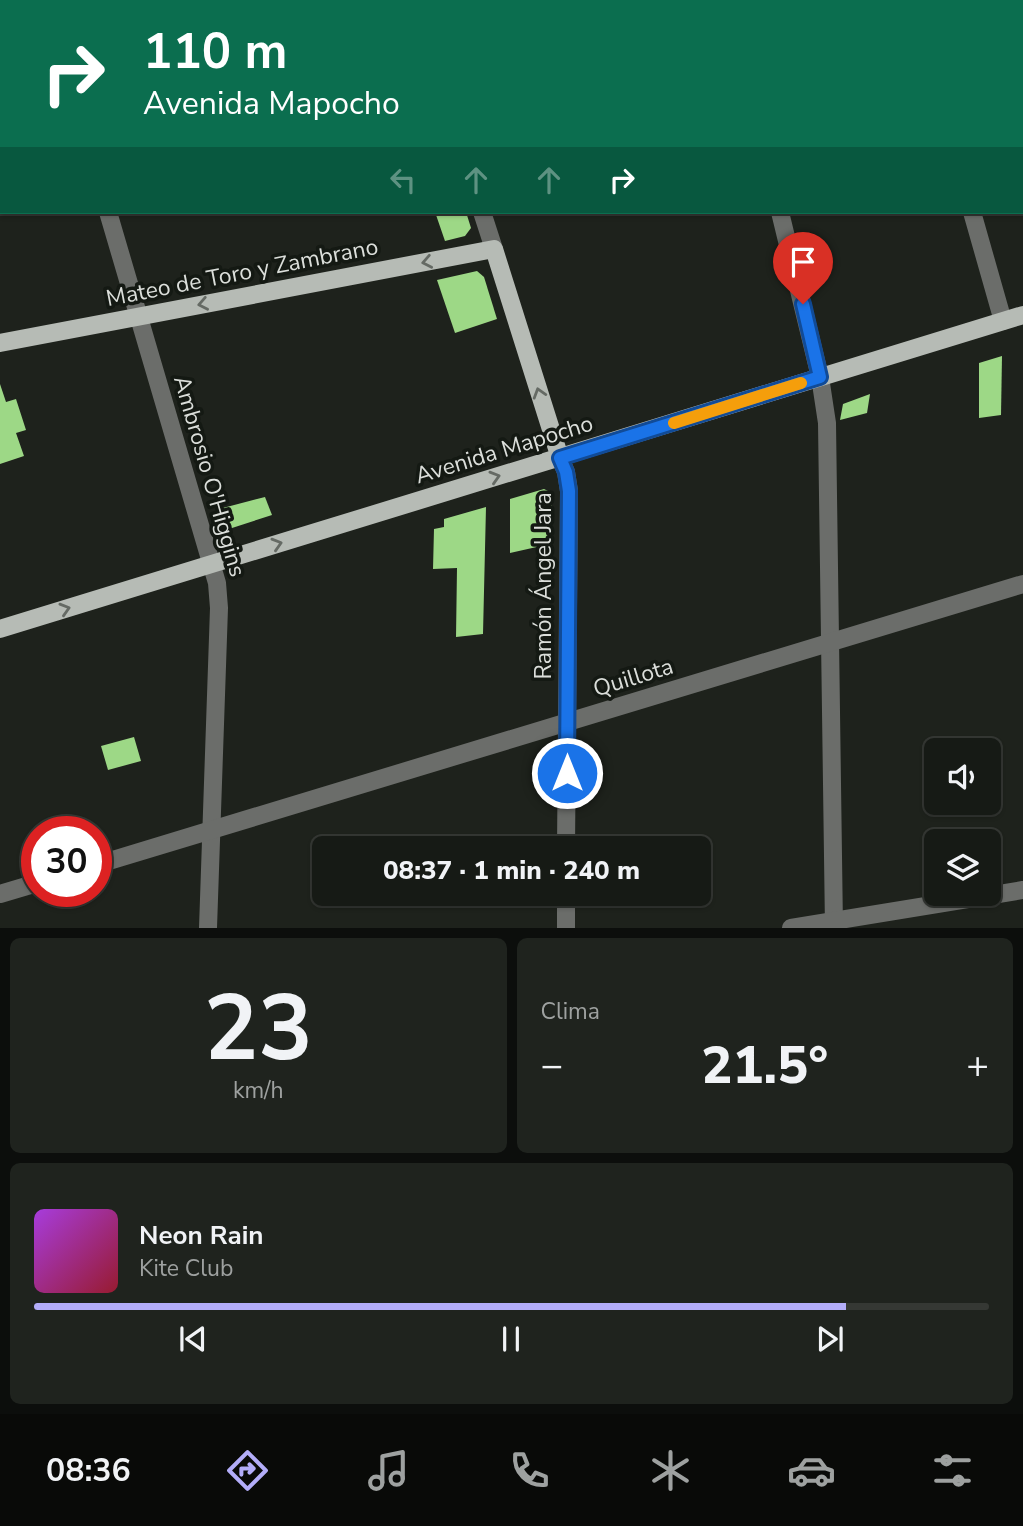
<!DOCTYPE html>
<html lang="es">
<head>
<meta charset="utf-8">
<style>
	body { margin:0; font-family:"Nunito Sans",sans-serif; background:#1f231e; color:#f1f3f6; height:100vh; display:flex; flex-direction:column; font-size:26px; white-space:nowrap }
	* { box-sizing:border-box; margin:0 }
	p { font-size:23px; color:#9ea1a0 }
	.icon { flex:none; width:38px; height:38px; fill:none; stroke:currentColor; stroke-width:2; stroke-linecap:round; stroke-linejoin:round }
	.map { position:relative; height:928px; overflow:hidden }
	.panel { display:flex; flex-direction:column; gap:10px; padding:10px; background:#0c0e0c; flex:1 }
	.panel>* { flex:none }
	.guide { position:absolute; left:0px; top:0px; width:1024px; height:214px; box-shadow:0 2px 5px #0004,0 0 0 2px #353834; background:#0b6e4f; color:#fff; overflow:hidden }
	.fabs { position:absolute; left:924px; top:738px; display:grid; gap:14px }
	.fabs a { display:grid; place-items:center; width:77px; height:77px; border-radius:10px; background:#161a15; box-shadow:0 2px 5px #0004,0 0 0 2px #353834; font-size:35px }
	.speed { position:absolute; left:21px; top:816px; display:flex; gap:14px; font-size:35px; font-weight:700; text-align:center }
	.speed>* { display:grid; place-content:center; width:91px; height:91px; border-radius:50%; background:#161a15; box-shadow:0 2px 5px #0004,0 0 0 2px #353834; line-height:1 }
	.speed .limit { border:10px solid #d22; background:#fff; color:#111 }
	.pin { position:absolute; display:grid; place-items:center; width:60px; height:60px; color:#fff; margin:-72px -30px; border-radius:50% 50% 50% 0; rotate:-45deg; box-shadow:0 0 7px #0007 }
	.pin .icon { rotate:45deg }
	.me { position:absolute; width:77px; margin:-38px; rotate:0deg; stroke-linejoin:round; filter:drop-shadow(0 0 5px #0008) }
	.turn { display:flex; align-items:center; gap:24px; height:147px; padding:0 28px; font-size:32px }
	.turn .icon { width:91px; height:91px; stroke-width:2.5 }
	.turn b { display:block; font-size:49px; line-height:60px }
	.lanes { display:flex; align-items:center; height:66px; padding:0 28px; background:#0003; justify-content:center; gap:35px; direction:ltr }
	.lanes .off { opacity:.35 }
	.big { font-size:52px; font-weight:800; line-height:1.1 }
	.panel .widget { flex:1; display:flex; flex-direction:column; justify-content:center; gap:10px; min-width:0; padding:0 24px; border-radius:10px; background:#1f231e }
	.panel .dial { align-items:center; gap:0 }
	.dial b { font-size:91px; line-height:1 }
	.song { display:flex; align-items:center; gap:21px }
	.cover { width:84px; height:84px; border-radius:10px; background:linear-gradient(135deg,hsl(280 70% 55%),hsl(350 70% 35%)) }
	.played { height:7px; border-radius:4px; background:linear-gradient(90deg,#b3adf9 85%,#353834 85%) }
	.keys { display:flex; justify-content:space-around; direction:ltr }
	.heat { display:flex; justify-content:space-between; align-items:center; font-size:38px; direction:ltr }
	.panel .tiles { flex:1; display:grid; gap:10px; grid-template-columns:1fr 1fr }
	.widget:last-child { grid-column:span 2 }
	.trip { position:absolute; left:312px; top:836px; width:399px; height:70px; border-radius:10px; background:#161a15; box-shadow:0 2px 5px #0004,0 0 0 2px #353834; font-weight:800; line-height:70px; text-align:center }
	.tabs { display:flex; height:112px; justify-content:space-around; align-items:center; background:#090a08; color:#9ea1a0 }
	.tabs .icon { width:49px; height:49px }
	.tabs .on { color:#b3adf9 }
	.tabs b { font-size:32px; color:#f1f3f6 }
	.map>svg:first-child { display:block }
	.building { fill:#9dd886 }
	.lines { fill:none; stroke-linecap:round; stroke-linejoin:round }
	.minor { stroke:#6b6d6a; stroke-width:18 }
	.major { stroke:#b6bbb5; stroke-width:18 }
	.oneway { stroke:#656a64 }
	.route-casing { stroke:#114b97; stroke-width:18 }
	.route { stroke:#1a73e8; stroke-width:12 }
	.slow { stroke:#f59e0b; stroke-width:12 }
	.labels { text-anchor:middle; stroke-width:7; stroke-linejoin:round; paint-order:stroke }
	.street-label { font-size:23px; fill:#dbdeda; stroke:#141913 }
</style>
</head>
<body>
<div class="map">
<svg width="1023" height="928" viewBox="0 0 1023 928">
	<rect width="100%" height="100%" fill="#1e221c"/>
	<g class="building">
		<polygon points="435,212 466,212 471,228 465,236 445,241"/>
		<polygon points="477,271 484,277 497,319 455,333 437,280"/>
		<polygon points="1002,356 1001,415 979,418 979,363"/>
		<polygon points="0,384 6,402 16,399 26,430 16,433 24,456 0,464"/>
		<polygon points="870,394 867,413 840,420 843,404"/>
		<polygon points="544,489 552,493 550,544 510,553 510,499"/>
		<polygon points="265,497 272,515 232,528 223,525 219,509"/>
		<polygon points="486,507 483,634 456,637 457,568 433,569 434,529 444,527 444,519"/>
		<polygon points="134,737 141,761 108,770 101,746"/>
	</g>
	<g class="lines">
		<g class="minor">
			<polyline points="46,0 47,2"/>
			<polyline points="417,0 417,2"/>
			<polyline points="728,0 729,2"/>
			<polyline points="913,0 913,2"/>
			<polyline points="123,2 150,0"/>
			<polyline points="0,10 2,10"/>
			<polyline points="108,212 217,583 219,608 208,928"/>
			<polyline points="482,212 494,249"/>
			<polyline points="780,212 820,377 827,423 834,928"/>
			<polyline points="972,212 1003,321"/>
			<polyline points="560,458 566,472 569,491 566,849"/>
			<polyline points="96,865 1023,584"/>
			<polyline points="0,894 37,883"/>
			<polyline points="566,928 566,894"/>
			<polyline points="791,928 1023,890"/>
		</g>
		<g class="major">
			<polyline points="0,343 494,249 560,458"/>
			<polyline points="0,629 1023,315"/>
		</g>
	</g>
	<defs><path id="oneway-chevron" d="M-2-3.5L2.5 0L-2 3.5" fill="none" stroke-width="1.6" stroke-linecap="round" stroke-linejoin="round" transform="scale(1.75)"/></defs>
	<g class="oneway">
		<use href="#oneway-chevron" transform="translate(427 262) rotate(169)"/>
		<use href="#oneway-chevron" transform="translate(203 304) rotate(169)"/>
		<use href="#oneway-chevron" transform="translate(539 393) rotate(-107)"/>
		<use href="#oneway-chevron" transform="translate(495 477) rotate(-17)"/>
		<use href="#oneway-chevron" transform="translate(277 544) rotate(-17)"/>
		<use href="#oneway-chevron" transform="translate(65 609) rotate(-17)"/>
	</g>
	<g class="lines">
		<defs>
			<polyline id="route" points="567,773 569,491 566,472 560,458 820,377 803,304"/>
		</defs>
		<use href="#route" class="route-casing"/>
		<use href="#route" class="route"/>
		<polyline class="slow" points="674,423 801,383"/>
	</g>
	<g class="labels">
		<g class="street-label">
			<text transform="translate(242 272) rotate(-11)" y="8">Mateo de Toro y Zambrano</text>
			<text transform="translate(504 449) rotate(-17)" y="8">Avenida Mapocho</text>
			<text transform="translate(210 476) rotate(74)" y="8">Ambrosio O'Higgins</text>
			<text transform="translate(543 586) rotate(-90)" y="8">Ramón Ángel Jara</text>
			<text transform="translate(633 677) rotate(-17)" y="8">Quillota</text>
		</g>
	</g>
</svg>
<div class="fabs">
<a><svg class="icon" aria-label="sound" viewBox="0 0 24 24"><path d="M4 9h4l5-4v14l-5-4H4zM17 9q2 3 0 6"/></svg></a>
<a><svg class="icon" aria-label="layers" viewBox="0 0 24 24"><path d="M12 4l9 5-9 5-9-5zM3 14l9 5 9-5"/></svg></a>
</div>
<div class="speed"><div class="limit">30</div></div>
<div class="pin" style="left:803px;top:304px;background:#d93025"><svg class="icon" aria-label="arrive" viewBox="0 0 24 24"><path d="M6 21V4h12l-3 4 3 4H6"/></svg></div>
<svg class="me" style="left:567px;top:773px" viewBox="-20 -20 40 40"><circle r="17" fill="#1a73e8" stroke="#fff" stroke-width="3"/><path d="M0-11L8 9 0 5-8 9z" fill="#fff"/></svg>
<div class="trip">08:37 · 1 min · 240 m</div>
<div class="guide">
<div class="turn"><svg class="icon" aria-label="right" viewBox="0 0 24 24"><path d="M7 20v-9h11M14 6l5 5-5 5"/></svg><div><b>110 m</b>Avenida Mapocho</div></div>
<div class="lanes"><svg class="icon off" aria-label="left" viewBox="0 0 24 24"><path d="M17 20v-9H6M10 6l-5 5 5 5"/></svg><svg class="icon off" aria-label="ahead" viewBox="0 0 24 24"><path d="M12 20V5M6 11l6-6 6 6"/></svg><svg class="icon off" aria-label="ahead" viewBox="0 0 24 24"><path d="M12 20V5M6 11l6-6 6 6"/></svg><svg class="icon" aria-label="right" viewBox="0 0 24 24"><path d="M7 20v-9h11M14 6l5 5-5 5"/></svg></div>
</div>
</div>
<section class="panel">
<div class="tiles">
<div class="widget dial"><b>23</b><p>km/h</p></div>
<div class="widget"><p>Clima</p>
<div class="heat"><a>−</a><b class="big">21.5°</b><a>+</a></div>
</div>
<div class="widget">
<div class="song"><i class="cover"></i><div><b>Neon Rain</b><p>Kite Club</p></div></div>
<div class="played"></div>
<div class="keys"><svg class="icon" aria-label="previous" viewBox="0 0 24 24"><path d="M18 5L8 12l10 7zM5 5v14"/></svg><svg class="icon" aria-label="pause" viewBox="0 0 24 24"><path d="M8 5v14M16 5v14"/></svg><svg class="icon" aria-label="next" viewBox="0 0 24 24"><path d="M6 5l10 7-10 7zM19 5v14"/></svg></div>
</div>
</div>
</section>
<nav class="tabs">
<b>08:36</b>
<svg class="icon on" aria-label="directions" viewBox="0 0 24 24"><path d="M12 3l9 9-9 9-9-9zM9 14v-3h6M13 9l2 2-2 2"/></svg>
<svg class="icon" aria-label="music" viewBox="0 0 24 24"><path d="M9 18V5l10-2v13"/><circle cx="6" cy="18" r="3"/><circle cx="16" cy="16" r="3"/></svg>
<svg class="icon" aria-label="phone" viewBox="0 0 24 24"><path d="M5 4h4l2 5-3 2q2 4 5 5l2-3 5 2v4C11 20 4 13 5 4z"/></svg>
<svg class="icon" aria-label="climate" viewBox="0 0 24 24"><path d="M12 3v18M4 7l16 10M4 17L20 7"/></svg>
<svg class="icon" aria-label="car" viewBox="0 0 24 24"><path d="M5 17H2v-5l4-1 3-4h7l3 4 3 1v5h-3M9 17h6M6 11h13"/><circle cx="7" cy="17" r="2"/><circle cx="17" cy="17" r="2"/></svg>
<svg class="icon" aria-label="filters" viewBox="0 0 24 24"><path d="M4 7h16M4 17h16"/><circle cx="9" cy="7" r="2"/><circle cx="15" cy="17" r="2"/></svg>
</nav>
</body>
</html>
